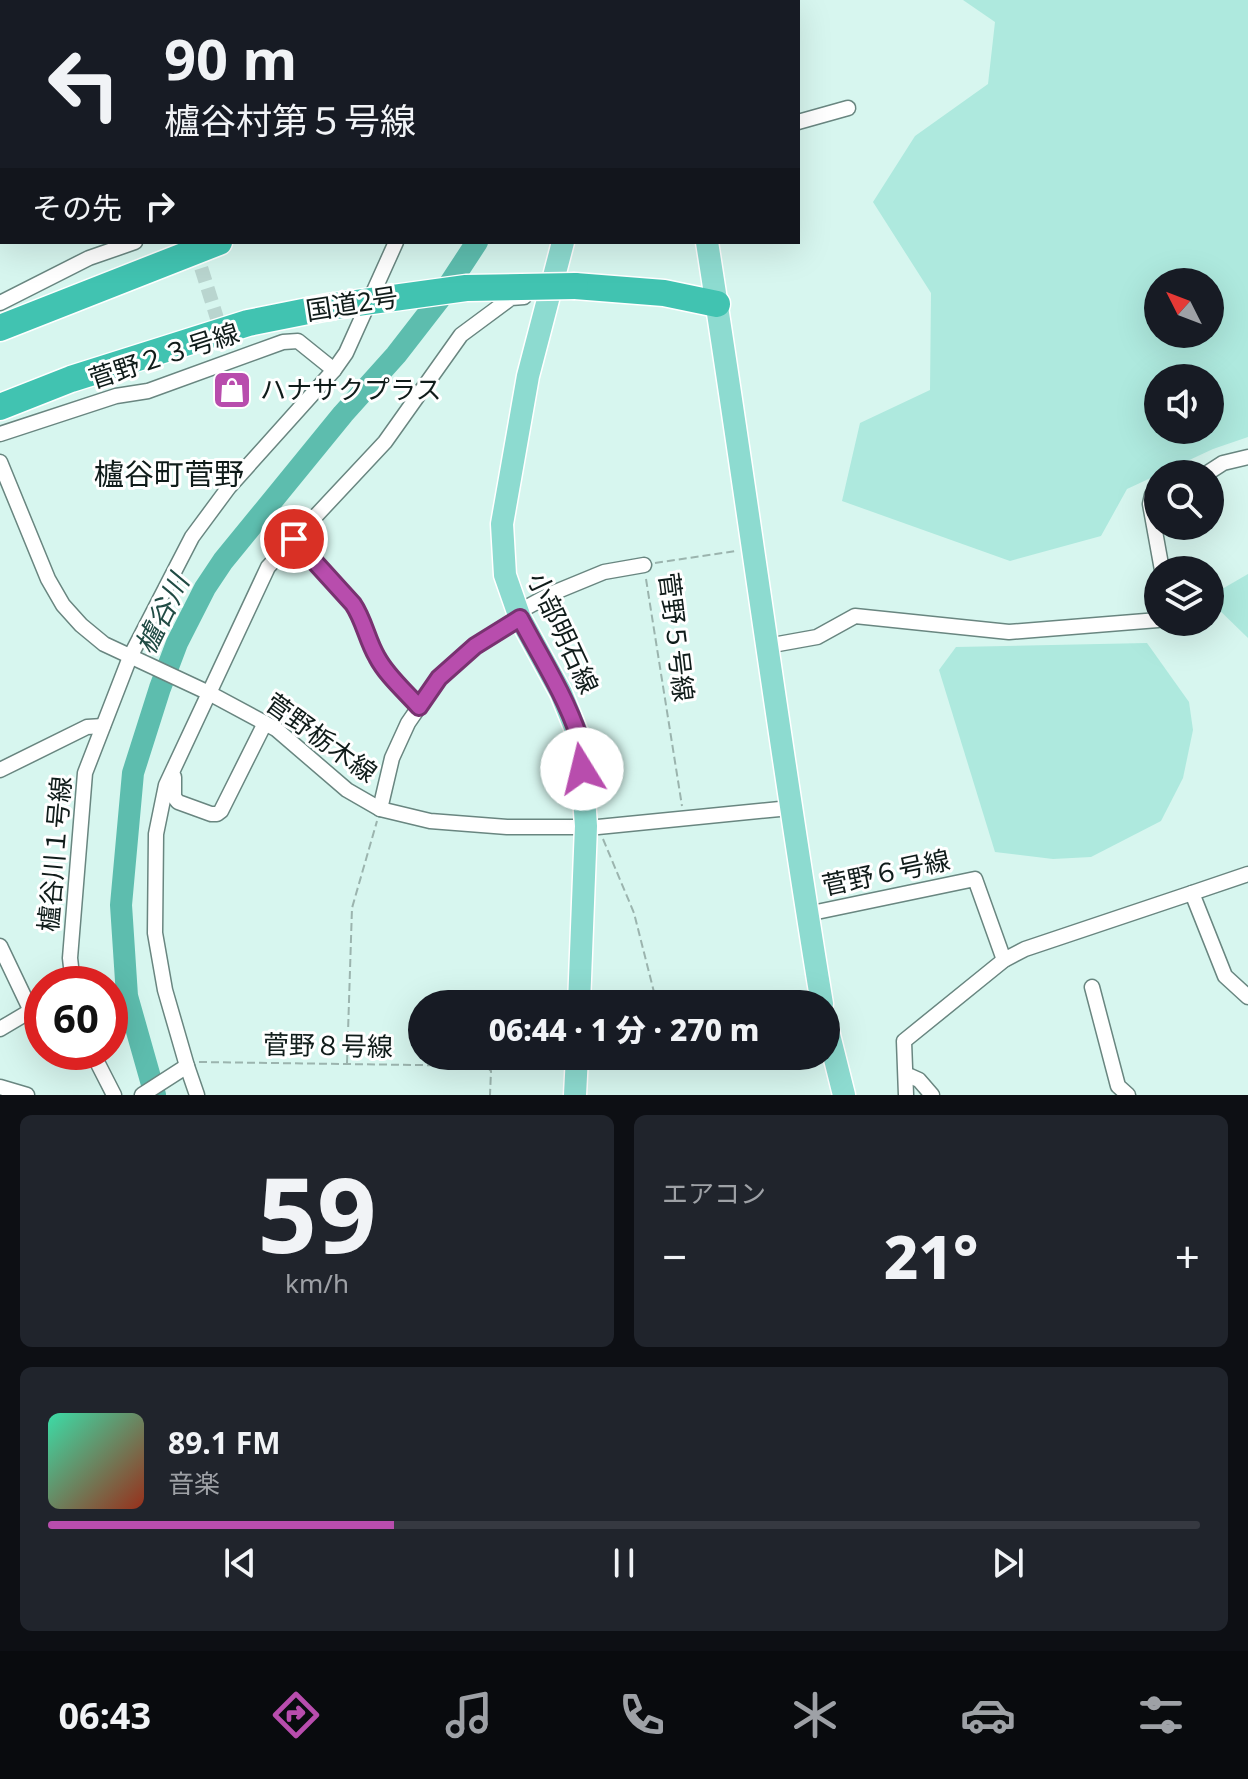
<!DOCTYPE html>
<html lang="ja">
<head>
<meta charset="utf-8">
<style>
	body { margin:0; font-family:"Noto Sans","Noto Sans JP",sans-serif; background:#20242c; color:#f1f3f6; height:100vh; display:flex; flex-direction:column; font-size:30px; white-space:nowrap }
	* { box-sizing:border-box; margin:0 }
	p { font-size:26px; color:#9ea1a6 }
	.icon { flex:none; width:44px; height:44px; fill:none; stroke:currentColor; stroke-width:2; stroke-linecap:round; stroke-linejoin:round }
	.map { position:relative; height:1095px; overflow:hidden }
	.sheet { display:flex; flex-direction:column; gap:20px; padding:20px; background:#0d0f14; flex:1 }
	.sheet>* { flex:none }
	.top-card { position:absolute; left:0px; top:0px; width:800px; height:244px; box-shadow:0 8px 32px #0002; background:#171b24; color:#f1f3f6; overflow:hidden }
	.needle { width:52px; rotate:312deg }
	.tools { position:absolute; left:1144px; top:268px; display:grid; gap:16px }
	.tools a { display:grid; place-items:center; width:80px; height:80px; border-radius:50%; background:#171b24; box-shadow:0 8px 32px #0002; font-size:40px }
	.speed { position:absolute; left:24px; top:966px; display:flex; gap:16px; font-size:40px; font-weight:700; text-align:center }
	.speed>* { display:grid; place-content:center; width:104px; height:104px; border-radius:50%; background:#171b24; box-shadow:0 8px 32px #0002; line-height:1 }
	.speed .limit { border:12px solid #d22; background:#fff; color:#111 }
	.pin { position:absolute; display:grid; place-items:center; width:68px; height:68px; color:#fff; margin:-34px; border:4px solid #fff; border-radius:50%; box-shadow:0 2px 8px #0007 }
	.me { position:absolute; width:88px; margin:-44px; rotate:351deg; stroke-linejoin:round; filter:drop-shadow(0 0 6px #0008) }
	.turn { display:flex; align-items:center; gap:28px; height:168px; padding:0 32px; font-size:36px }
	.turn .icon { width:104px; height:104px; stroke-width:2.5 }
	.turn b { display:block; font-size:56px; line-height:68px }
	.then { display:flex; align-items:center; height:76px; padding:0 32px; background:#0003; gap:16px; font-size:30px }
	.big { font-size:60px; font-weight:800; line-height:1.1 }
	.sheet .widget { flex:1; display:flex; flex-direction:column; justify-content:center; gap:12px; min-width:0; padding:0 28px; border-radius:12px; background:#20242c }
	.sheet .dial { align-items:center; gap:0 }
	.dial b { font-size:104px; line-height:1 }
	.song { display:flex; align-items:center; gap:24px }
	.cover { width:96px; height:96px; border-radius:12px; background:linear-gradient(135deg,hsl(160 70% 55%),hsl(10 70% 35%)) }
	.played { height:8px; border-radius:4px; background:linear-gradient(90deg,#b84dad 30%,#363941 30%) }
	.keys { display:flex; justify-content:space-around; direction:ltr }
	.heat { display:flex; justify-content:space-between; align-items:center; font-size:44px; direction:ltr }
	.sheet .tiles { flex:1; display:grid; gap:20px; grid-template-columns:1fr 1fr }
	.widget:last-child { grid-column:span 2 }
	.trip { position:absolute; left:408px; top:990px; width:432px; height:80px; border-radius:40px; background:#171b24; box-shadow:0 8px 32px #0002; font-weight:800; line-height:80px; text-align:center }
	.tab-bar { display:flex; height:128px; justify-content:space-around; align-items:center; background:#090b0e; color:#9ea1a6 }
	.tab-bar .icon { width:56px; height:56px }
	.tab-bar .selected { color:#b84dad }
	.tab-bar b { font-size:36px; color:#f1f3f6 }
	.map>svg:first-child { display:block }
	.green { fill:#aee9de; fill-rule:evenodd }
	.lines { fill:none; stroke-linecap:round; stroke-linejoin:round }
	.river { stroke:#5dbdae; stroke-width:22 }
	.street-tunnel { stroke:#b9d5cf; stroke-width:14; stroke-dasharray:14 7; stroke-linecap:butt }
	.street-casing { stroke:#698680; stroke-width:17 }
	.primary-casing { stroke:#fff; stroke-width:25 }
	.highway-casing { stroke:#fff; stroke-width:29 }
	.path { stroke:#9bb4ae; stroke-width:2; stroke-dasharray:8 4; stroke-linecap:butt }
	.street { stroke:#fff; stroke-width:14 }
	.primary { stroke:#8ddbd0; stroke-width:22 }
	.highway { stroke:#41c3b1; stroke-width:26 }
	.highway-bridge-casing { stroke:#fff; stroke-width:29; stroke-linecap:butt }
	.highway-bridge { stroke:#41c3b1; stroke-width:26 }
	.route-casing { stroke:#783270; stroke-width:20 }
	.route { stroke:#b84dad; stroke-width:14 }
	.labels { text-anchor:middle; stroke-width:6; stroke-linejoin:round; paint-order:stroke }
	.street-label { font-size:26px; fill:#101c1a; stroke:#fff }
	.poi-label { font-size:26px; fill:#101c1a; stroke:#fff; text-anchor:start }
	.water-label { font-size:28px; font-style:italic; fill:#204b44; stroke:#fff }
	.quarter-label { font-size:30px; fill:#101c1a; stroke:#fff }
</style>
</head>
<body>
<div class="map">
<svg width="1248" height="1095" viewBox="0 0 1248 1095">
	<rect width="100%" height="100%" fill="#d7f6ef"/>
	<g class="green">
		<path d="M963 0H1248V437L1213 449 1127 489 1101 536 1010 561 842 501 860 423 930 390 931 293 873 202 915 136 988 84 995 22ZM1158 282H1210V334H1158ZM1158 378H1210V430H1158Z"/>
		<polygon points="1248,574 1248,638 1210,601 1210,596"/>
		<polygon points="1147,643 1189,702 1193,730 1183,778 1161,821 1091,857 1053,859 995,852 939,670 956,647"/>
	</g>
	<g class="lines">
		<g class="river">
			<polyline points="537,0 537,2"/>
			<polyline points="155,1095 127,996 121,905 133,773 160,688 177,643 205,588 223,561 343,414 396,355 441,297 477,242"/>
		</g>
		<polyline class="street-tunnel" points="195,248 226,347"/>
		<defs>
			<g id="street">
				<polyline points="490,0 490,2"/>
				<polyline points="773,0 774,2"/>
				<polyline points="511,2 520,0"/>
				<polyline points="0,121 2,121"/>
				<polyline points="798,122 848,108"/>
				<polyline points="0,303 89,258 135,242"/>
				<polyline points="0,434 116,396 148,391 283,342 298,341 334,370"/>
				<polyline points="0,462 48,579 63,605 81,625 104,644 209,693 276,729 347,790 380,809 430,821 507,827 598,827 790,808"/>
				<polyline points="1206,474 1223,463 1248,457"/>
				<polyline points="1158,492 1152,495 1150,504 1162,570"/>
				<path d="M294 539 353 604C364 620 367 640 377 657 387 676 405 691 419 707"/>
				<polyline points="518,612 553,593 604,572 644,565"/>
				<polyline points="767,646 817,637 855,616 1009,632 1158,620"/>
				<polyline points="0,770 87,727 103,726"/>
				<polyline points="174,777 174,797 178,802 211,814 217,814 221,811 265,723"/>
				<polyline points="380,809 392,758 408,723 439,678 475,646 520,618"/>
				<polyline points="1248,874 1192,893 1225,976 1248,997"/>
				<polyline points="807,914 975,879 1004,960"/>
				<polyline points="0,946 31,1011"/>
				<polyline points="73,984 70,958 85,773 130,657 192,537 229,487 334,370 346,353 396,242"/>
				<polyline points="1092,987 1118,1086 1128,1095"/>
				<polyline points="0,1029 42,1004"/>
				<polyline points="92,1052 114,1095"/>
				<polyline points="906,1077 910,1076 919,1080 932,1095"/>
				<polyline points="0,1087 27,1095"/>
				<polyline points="142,1095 187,1066"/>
				<polyline points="197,1095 187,1066 165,990 155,933 156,834 166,785 268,567 385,442 461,335 511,298 524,297"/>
				<polyline points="906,1095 904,1041 1004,960 1025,949 1192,893"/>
			</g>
			<g id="primary">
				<polyline points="583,0 583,2"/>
				<polyline points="669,0 669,2"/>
				<polyline points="563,242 528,376 502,524 505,575 520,618 561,693 580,740 586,826 579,1004"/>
				<path d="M707 242C747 496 780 750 822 1004"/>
				<polyline points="826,1023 844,1095"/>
				<polyline points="575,1095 577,1056"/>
			</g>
			<g id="highway">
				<polyline points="575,286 664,293 717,304"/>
				<polyline points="0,328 219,242"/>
				<polyline points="0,407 71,379 248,323 328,307"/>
			</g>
		</defs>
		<use href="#street" class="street-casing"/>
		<use href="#primary" class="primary-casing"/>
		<use href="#highway" class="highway-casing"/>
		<g class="path">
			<polyline points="54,0 55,2"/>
			<polyline points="655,563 736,551"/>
			<polyline points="646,579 682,806"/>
			<polyline points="603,839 634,913 657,1004"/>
			<polyline points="199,1062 486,1066 491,1071 490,1095"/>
			<polyline points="347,1063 352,908 377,821"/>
		</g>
		<use href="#street" class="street"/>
		<use href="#primary" class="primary"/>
		<use href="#highway" class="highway"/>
		<defs>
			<polyline id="highway-bridge" points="328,307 466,288 575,286"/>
		</defs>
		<use href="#highway-bridge" class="highway-bridge-casing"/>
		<use href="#highway-bridge" class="highway-bridge"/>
	</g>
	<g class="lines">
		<defs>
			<path id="route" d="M294 539 353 604C364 620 367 640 377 657 387 676 405 691 419 707L439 678 475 646 520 618C540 656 565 695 579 737 582 747 581 758 582 769"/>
		</defs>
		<use href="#route" class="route-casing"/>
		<use href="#route" class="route"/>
	</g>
	<defs>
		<symbol id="shop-square" viewBox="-11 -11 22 22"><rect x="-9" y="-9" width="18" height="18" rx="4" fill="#b84dad" stroke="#fff"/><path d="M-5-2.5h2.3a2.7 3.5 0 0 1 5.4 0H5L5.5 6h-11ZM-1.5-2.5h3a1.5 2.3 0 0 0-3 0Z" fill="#fff"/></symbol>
	</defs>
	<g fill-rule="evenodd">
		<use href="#shop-square" x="210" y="368" width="44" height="44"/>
	</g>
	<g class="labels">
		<g class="street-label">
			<text transform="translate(352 304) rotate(-9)" y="9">国道2号</text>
			<text transform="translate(164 356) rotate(-18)" y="9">菅野２３号線</text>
			<text transform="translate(563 633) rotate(65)" y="9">小部明石線</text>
			<text transform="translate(676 637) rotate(83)" y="9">菅野５号線</text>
			<text transform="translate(321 738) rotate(36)" y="9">菅野栃木線</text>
			<text transform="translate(55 854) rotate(-85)" y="9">櫨谷川１号線</text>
			<text transform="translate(886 873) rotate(-12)" y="9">菅野６号線</text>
			<text transform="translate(328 1046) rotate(1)" y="9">菅野８号線</text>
		</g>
		<g class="poi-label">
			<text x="260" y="399">ハナサクプラス</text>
		</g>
		<g class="water-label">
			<text transform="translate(162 614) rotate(-64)" y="10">櫨谷川</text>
		</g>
		<g class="quarter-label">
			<text x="169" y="485">櫨谷町菅野</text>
		</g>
	</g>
</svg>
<div class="tools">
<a><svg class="needle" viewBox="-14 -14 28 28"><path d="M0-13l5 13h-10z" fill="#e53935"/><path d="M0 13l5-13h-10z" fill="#9ea1a6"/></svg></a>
<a><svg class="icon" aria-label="sound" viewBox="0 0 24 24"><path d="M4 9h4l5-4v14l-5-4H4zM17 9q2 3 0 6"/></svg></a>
<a><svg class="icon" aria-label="search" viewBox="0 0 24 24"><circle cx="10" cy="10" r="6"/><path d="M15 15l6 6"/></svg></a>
<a><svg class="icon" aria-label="layers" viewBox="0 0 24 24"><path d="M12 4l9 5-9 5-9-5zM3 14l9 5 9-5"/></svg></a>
</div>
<div class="speed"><div class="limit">60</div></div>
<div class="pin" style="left:294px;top:539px;background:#d93025"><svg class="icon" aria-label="arrive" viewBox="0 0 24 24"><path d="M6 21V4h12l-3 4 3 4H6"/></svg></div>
<svg class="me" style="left:582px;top:769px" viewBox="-20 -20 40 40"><circle r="19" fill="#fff"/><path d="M0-13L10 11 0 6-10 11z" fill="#b84dad"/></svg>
<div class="trip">06:44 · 1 分 · 270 m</div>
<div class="top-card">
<div class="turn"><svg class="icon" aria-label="left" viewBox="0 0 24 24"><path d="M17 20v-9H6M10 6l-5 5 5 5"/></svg><div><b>90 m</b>櫨谷村第５号線</div></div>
<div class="then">その先<svg class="icon" aria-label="right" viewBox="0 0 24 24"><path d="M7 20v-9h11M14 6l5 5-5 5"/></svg></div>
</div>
</div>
<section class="sheet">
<div class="tiles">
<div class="widget dial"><b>59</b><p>km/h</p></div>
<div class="widget"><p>エアコン</p>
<div class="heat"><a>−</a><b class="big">21°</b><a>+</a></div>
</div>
<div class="widget">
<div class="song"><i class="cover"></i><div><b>89.1 FM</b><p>音楽</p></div></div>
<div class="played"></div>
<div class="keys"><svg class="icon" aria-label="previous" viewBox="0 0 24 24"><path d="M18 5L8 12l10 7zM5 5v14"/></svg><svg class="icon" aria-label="pause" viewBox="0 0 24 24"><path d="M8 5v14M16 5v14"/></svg><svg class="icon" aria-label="next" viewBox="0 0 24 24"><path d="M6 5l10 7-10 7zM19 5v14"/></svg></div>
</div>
</div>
</section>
<nav class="tab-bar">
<b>06:43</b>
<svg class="icon selected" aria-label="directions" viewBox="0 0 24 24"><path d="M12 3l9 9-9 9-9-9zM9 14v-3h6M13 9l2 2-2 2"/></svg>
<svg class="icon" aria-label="music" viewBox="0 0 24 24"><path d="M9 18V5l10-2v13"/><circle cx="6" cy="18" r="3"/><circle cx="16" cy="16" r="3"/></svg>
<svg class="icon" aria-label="phone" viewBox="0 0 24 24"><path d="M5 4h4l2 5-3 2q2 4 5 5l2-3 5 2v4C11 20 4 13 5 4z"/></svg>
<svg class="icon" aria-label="climate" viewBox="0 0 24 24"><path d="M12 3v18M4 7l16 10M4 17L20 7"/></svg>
<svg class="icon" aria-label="car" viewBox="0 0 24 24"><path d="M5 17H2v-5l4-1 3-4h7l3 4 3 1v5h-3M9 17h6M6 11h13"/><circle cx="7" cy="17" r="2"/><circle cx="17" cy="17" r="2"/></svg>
<svg class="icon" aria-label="filters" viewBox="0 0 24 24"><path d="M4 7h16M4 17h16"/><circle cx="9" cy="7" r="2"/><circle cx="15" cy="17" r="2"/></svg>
</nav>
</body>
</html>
